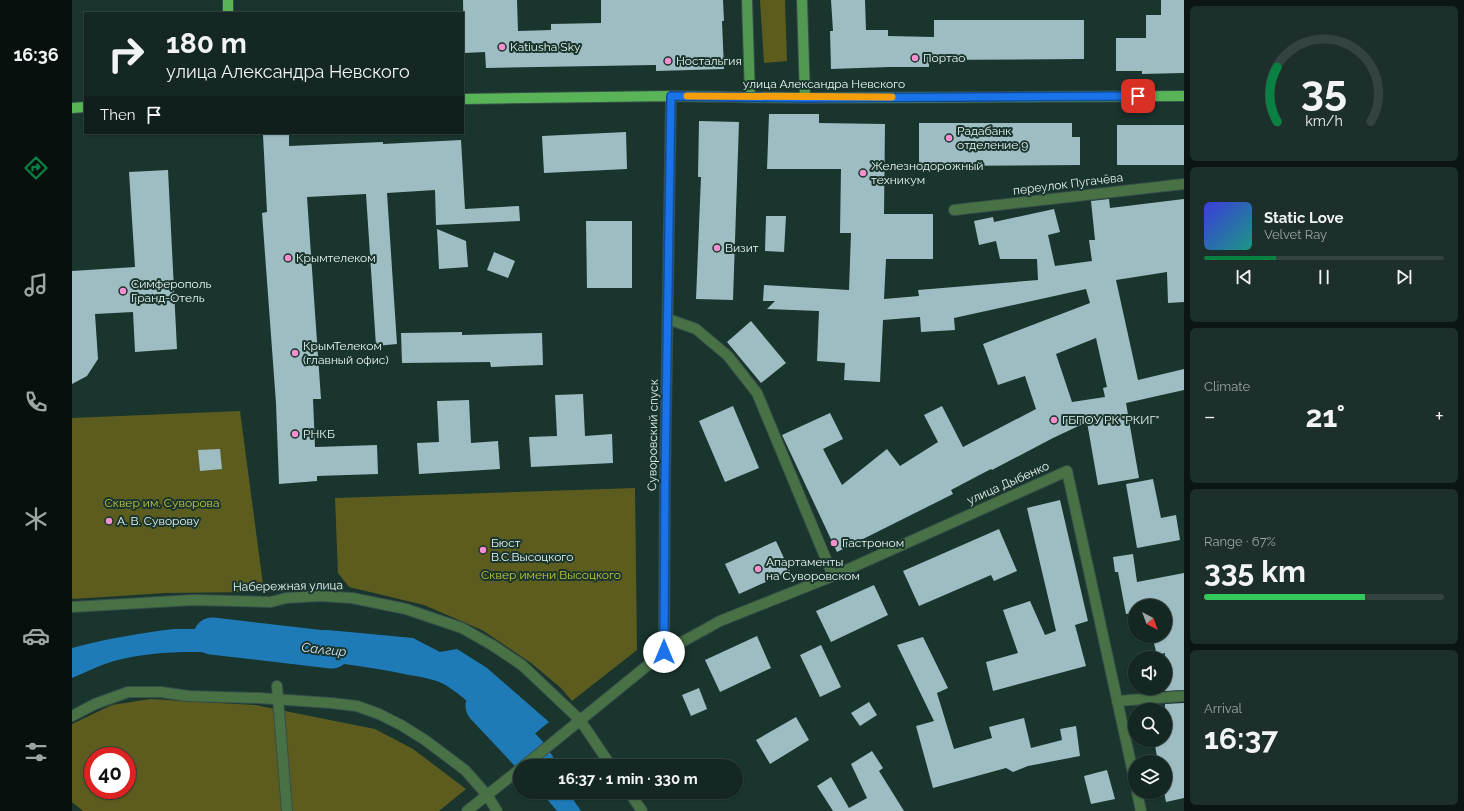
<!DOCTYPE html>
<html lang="en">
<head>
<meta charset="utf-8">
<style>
	body { margin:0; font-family:Raleway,sans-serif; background:#1d2f2a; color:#f1f3f6; height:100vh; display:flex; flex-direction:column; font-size:15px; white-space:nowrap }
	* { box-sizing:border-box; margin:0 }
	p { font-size:13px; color:#9da5a5 }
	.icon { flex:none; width:22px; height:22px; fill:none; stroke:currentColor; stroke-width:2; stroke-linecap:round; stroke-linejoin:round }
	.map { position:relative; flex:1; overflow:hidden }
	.drawer { display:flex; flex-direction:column; gap:6px; padding:6px; background:#0b1513; width:280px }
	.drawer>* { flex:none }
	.hud { position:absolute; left:12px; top:12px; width:380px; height:122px; border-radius:0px; box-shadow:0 1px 3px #0004,0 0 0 1px #334440; background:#142722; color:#f1f3f6; overflow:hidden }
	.needle { width:26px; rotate:139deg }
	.tools { position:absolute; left:1056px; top:599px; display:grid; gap:8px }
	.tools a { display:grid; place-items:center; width:44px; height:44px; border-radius:50%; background:#142722; box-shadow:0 1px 3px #0004,0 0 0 1px #334440; font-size:20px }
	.speed { position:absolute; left:12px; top:747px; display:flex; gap:8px; font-size:20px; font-weight:700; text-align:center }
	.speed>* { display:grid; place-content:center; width:52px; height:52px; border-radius:50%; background:#142722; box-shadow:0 1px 3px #0004,0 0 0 1px #334440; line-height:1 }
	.speed .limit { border:6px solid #d22; background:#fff; color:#111 }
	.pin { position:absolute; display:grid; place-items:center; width:34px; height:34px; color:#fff; margin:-17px; border-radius:8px; box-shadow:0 2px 6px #0006 }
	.me { position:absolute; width:44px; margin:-22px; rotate:0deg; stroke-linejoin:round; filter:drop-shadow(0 0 3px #0008) }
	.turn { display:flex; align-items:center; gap:14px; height:84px; padding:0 16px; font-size:18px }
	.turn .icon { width:52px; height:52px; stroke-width:2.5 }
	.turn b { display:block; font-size:28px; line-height:34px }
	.then { display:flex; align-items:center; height:38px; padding:0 16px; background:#0003; gap:8px; font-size:15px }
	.big { font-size:30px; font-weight:700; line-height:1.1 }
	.drawer .tile { flex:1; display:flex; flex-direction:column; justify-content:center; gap:6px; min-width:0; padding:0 14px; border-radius:6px; background:#1d2f2a }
	.drawer .dial { align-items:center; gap:0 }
	.dial svg { height:104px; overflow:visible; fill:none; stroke:#334440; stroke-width:7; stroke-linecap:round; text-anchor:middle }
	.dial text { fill:#f1f3f6; stroke:none }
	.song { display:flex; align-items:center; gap:12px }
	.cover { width:48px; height:48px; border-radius:6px; background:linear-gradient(135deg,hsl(240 70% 55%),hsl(170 70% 35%)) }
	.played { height:4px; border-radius:2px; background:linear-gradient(90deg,#0b8043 30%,#334440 30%) }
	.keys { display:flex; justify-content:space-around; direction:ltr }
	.heat { display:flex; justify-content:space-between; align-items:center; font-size:22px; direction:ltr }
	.charge { height:6px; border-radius:3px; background:linear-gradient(90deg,#34c759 67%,#334440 0) }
	.trip { position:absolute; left:441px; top:759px; width:230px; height:40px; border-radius:20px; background:#142722; box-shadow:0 1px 3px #0004,0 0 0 1px #334440; font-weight:700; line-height:40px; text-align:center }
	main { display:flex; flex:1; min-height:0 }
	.tabs { display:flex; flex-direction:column; width:72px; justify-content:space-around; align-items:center; background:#08100e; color:#9da5a5 }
	.tabs .icon { width:28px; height:28px }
	.tabs .active { color:#0b8043 }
	.tabs b { font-size:18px; color:#f1f3f6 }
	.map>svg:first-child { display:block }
	.green { fill:#5c5c1f; fill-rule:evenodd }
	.water { fill:#1e7bb8 }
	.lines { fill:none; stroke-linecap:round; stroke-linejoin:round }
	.river { stroke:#1e7bb8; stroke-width:37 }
	.building { fill:#9ebdc2; fill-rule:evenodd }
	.pedestrian-casing { stroke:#374f49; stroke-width:12 }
	.minor-casing { stroke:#374f49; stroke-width:12 }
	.tertiary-casing { stroke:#374f49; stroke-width:12 }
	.secondary-casing { stroke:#374f49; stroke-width:12 }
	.primary-casing { stroke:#374f49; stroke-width:12 }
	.pedestrian { stroke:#487246; stroke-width:10 }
	.minor { stroke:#487246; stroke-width:10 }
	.tertiary { stroke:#487246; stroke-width:10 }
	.secondary { stroke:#529850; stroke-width:10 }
	.primary { stroke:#59b457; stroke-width:10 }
	.route-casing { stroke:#114b97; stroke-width:10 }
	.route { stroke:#1a73e8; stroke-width:7 }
	.slow { stroke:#f59e0b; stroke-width:7 }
	.poi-dot { fill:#f790ce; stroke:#1a342e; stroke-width:1.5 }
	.labels { text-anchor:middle; stroke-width:4; stroke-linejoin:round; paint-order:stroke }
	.poi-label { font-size:12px; fill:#e6f5f1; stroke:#1a342e; text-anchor:start }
	.street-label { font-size:12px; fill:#e6f5f1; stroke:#1a342e }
	.park-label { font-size:12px; fill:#c5c63b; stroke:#1a342e }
	.water-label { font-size:13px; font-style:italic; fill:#d2e5f6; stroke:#1a342e }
</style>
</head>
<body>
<main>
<nav class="tabs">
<b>16:36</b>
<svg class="icon active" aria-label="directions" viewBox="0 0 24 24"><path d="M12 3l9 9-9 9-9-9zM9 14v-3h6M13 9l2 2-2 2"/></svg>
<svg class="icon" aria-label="music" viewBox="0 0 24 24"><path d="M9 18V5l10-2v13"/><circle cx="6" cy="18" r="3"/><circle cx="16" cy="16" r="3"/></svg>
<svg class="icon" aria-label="phone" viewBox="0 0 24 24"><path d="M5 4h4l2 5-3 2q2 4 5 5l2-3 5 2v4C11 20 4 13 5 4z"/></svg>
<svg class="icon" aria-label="climate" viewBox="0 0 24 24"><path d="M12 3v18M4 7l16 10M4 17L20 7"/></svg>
<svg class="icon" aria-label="car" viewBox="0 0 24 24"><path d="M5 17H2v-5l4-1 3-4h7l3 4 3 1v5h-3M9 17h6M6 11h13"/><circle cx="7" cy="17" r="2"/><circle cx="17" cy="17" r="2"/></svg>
<svg class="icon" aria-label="filters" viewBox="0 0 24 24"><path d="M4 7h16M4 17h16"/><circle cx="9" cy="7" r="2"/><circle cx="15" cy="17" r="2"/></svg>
</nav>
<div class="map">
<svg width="1112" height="811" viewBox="0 0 1112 811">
	<rect width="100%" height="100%" fill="#1a342e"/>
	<g class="green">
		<polygon points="688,0 713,0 715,61 692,63"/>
		<polygon points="168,411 192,592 95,593 1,599 0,598 0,418"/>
		<polygon points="563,488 565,650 500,701 489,688 459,663 410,630 352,605 277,587 266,573 263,498"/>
		<path d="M78 699 183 705 303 729 341 749 394 789 367 811H11L0 802V724L40 705ZM21 756H55V790H21Z"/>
	</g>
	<g class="water">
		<path d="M102 629H154L190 632 191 655C144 652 88 648 42 661 28 665 14 672 0 678V648C34 639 67 633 102 629Z"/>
		<path d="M256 630 341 638 368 652 385 649 415 668 477 722 450 744 435 743C416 723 398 700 375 686 364 679 349 677 337 675 295 666 253 661 210 657L211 633Z"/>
		<polygon points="469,792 496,792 509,811 485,811"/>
	</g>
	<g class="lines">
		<g class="river">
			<polyline points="140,636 260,650"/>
			<polyline points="412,706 456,753 465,766"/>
		</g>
	</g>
	<g class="building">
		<polygon points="391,0 445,0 446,31 479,30 479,24 529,23 529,0 651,0 652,21 650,21 652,69 584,71 584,65 414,68 413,52 392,53"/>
		<polygon points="759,0 793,0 794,30 816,30 816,36 862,37 862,20 1012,20 1012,59 857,60 857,67 817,67 759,69 758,31 761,31"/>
		<polygon points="1089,0 1112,0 1112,73 1070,74 1070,71 1044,71 1044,38 1074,38 1074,15 1089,15"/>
		<path d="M697 114H747V123L813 124 812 214H861V259H814L812 299 847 296 846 290 966 280 965 259H928L924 241 907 245 902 221 921 217 922 222 982 209 988 232 976 235 983 266 1020 261 1017 240H1023L1019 201 1037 199 1038 208 1112 199V302L1096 303 1095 272 1044 280 1066 380 1112 369V390L1054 403 1067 478 1026 485 1015 422 981 438 920 470 919 469 879 490 881 494 765 552 710 435 758 413 771 439 751 449 770 485 815 449 828 466 866 442 852 415 870 406 891 447 964 409 953 376 926 385 911 344 1018 303 1014 289 882 318 883 330 849 332 848 317 811 320 808 382 772 380 773 363 745 361 747 311 695 309 703 301H691L692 285 777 290 779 233H768L769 169H695ZM1024 338 1035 387 1031 388 1033 397 1000 402 984 354Z"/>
		<polygon points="627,121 667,122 661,300 624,299 629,177 626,177"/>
		<polygon points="847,123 1000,123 1000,137 1008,137 1008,165 847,166"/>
		<rect x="1045" y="125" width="67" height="40"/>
		<polygon points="554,132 555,169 472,173 470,136"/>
		<polygon points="217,134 217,146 311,142 311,144 389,140 393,209 447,206 448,221 364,225 363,190 315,193 325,344 304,346 294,194 235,197 249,399 241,399 243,447 305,445 306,474 245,476 245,481 207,484 204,403 190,213 195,212 191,135"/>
		<polygon points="96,170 105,349 63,352 61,312 23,314 26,359 15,376 0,384 0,271 63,267 57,172"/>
		<polygon points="694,216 714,216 712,252 693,251"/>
		<polygon points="514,221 560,221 560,288 515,288"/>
		<polygon points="365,229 394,241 396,267 367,269"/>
		<polygon points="422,252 443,261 436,278 415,270"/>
		<polygon points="679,321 714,363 689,383 655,342"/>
		<polygon points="390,332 390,335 470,333 471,365 419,367 418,362 330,363 329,333"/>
		<polygon points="511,394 513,436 540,434 541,463 459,467 457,437 485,436 483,395"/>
		<polygon points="397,400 399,443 426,441 428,469 347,474 345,443 367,442 365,401"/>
		<polygon points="661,406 687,468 653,482 627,421"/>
		<polygon points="148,449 150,469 128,471 126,450"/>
		<polygon points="1081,479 1089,518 1104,515 1108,540 1065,548 1054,484"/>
		<polygon points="988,500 1016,621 1003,625 1014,666 921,691 914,662 946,653 931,610 958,601 973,635 984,631 955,508"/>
		<polygon points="927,529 945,571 922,581 919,575 847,606 831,571"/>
		<polygon points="704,541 718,571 667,594 653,564"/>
		<polygon points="1061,554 1065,582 1112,573 1112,690 1093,691 1093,653 1085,655 1080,636 1093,636 1093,606 1063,606 1063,613 1054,614 1046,572 1043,572 1041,557"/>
		<polygon points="802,585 816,615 759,642 744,611"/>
		<polygon points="685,636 699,668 648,692 633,660"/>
		<polygon points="851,637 876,688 865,693 882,749 920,738 917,727 952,718 959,748 990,740 988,729 1004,726 1008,756 956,766 941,772 934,768 861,788 844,726 862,721 825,645"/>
		<polygon points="749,645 769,687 748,697 728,655"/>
		<polygon points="627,688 635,709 619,716 610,695"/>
		<polygon points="797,702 805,715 788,726 779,713"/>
		<polygon points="1112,703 1112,798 1094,802 1092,792 1093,762 1086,762 1082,740 1093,740 1093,704"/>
		<polygon points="724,717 737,740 698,764 684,740"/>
		<polygon points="800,751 811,768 807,771 832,811 761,811 745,786 759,777 777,808 795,798 779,764"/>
		<polygon points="1035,770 1043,799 1019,804 1012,776"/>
	</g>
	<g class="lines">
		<defs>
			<polyline id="pedestrian" points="205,686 215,811"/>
			<g id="minor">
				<polyline points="882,210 1112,184"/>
				<polyline points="596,319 624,329 656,356 685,393 761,576"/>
				<polyline points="0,607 122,600 199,602 214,598 248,596 280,598 334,609 390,628 420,645 450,665 508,720 539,766"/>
				<polyline points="592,652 648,621 761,576 995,471 1063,782"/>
				<polyline points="1045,701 1112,696"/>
				<polyline points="0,716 23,704 56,692 89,692 116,696 187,698 259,703 285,706 307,714 329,725 353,740 393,770 415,795 425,811"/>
				<polyline points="557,792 570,811"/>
				<polyline points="1065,792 1069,811"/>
			</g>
			<g id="tertiary">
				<polyline points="452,766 592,652 593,480 599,96"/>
				<polyline points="395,811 448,769"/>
			</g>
			<g id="secondary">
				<polyline points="675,0 678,97"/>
				<polyline points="730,0 733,98"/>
			</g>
			<g id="primary">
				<polyline points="156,13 156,0"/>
				<polyline points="391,99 599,96 733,98 1112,96"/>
				<polyline points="0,108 13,107"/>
			</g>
		</defs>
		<use href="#pedestrian" class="pedestrian-casing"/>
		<use href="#minor" class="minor-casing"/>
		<use href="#tertiary" class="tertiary-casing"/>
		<use href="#secondary" class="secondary-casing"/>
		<use href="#primary" class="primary-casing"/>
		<use href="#pedestrian" class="pedestrian"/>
		<use href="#minor" class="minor"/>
		<use href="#tertiary" class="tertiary"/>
		<use href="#secondary" class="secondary"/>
		<use href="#primary" class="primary"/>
	</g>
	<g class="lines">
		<defs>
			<polyline id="route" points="592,652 593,480 599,96 733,98 1066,96"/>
		</defs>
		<use href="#route" class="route-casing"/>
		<use href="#route" class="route"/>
		<polyline class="slow" points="615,96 820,97"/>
	</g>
	<g class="poi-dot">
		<circle cx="430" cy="47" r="4"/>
		<circle cx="843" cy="58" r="4"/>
		<circle cx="596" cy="61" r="4"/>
		<circle cx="877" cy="138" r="4"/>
		<circle cx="791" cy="173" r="4"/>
		<circle cx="645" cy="248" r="4"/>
		<circle cx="216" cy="258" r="4"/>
		<circle cx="51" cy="291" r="4"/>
		<circle cx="223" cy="353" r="4"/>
		<circle cx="982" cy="420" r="4"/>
		<circle cx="223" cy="434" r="4"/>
		<circle cx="37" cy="521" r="4"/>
		<circle cx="762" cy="543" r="4"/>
		<circle cx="411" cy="550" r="4"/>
		<circle cx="686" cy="569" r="4"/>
	</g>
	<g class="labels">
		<g class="poi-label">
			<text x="438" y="51">Katiusha Sky</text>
			<text x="851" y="62">Портао</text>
			<text x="604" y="65">Ностальгия</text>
			<text x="885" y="135">Радабанк<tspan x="885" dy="14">отделение 9</tspan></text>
			<text x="799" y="170">Железнодорожный<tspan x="799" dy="14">техникум</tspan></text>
			<text x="653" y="252">Визит</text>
			<text x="224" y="262">Крымтелеком</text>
			<text x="59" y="288">Симферополь<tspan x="59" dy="14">Гранд-Отель</tspan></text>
			<text x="231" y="350">КрымТелеком<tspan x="231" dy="14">(главный офис)</tspan></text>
			<text x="990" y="424">ГБПОУ РК "РКИГ"</text>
			<text x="231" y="438">РНКБ</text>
			<text x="45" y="525">А. В. Суворову</text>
			<text x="419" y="547">Бюст<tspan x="419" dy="14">В.С.Высоцкого</tspan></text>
			<text x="770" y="547">Гастроном</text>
			<text x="694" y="566">Апартаменты<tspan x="694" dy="14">на Суворовском</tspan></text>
		</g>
		<g class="street-label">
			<text x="752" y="88">улица Александра Невского</text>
			<text transform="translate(996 184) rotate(-7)" y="4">переулок Пугачёва</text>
			<text transform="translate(581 435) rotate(-89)" y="4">Суворовский спуск</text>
			<text transform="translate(936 483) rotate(-24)" y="4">улица Дыбенко</text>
			<text transform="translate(216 586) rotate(-1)" y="4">Набережная улица</text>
		</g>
		<g class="park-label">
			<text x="90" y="507">Сквер им. Суворова</text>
			<text x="479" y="579">Сквер имени Высоцкого</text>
		</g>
		<g class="water-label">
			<text transform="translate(252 649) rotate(6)" y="5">Салгир</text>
		</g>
	</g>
</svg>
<div class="tools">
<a><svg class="needle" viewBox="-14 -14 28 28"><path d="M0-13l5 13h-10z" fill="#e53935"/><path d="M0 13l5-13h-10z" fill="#9da5a5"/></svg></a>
<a><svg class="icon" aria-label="sound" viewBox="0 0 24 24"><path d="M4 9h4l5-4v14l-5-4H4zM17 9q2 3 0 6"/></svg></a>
<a><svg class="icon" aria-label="search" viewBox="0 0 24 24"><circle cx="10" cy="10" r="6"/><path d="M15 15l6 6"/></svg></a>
<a><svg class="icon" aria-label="layers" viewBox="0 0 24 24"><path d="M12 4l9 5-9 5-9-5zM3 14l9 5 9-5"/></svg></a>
</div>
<div class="speed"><div class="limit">40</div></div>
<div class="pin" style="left:1066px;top:96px;background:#d93025"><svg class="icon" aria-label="arrive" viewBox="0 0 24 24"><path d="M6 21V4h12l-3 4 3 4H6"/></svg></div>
<svg class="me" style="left:592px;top:652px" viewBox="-20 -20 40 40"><circle r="19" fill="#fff"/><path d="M0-13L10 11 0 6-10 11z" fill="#1a73e8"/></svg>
<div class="trip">16:37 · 1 min · 330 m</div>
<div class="hud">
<div class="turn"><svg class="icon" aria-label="right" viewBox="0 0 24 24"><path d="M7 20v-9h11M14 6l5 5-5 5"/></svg><div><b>180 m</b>улица Александра Невского</div></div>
<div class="then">Then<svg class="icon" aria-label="arrive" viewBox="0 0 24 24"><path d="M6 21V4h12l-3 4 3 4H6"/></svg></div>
</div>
</div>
<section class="drawer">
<div class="tile dial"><svg viewBox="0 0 100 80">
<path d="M14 69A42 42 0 1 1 86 69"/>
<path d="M14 69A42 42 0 0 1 14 27" stroke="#0b8043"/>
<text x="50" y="56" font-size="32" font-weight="700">35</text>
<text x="50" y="72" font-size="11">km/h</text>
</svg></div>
<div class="tile">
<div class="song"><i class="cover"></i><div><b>Static Love</b><p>Velvet Ray</p></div></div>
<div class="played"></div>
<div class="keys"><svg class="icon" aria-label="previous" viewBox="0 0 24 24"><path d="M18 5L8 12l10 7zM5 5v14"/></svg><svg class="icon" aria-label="pause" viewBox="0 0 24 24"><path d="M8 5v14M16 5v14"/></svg><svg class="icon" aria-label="next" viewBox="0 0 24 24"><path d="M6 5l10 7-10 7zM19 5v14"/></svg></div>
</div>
<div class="tile"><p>Climate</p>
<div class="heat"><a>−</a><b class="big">21°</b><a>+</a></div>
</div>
<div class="tile"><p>Range · 67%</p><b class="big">335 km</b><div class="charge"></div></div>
<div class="tile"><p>Arrival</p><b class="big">16:37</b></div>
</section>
</main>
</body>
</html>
